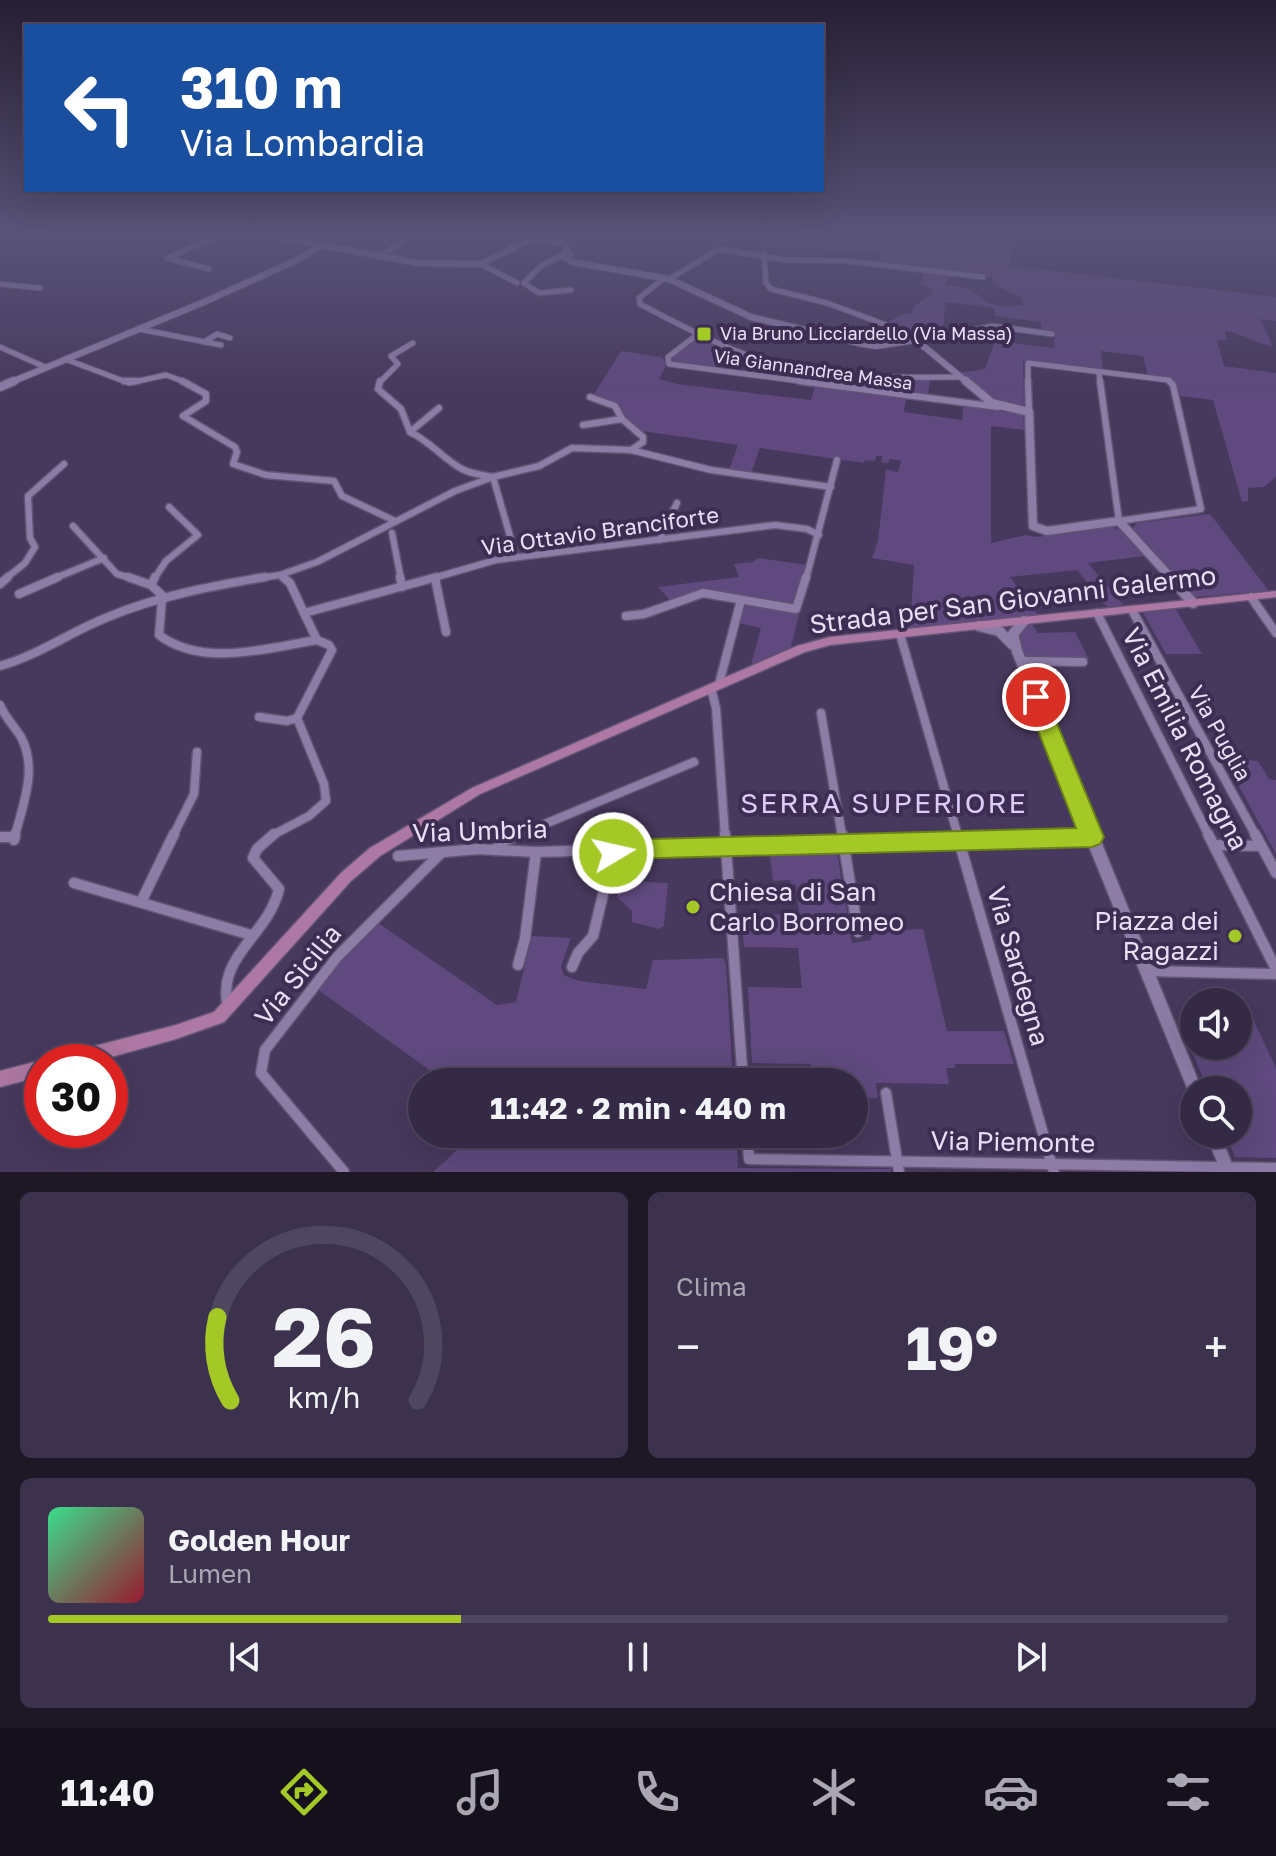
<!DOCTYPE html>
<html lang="it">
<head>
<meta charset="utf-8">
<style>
	body { margin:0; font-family:"Golos Text",sans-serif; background:#3d324d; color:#f1f3f6; height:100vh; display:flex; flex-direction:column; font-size:30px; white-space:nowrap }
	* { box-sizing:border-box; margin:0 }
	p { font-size:26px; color:#aaa7b3 }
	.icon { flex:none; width:44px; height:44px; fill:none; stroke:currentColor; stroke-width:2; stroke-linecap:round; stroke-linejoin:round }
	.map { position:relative; height:1172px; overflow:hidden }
	.details { display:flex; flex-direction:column; gap:20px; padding:20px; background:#1d1726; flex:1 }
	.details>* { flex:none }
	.hud { position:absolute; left:24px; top:24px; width:800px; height:168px; border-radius:0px; box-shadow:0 8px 32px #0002,0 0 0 2px #4f465f; background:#1a4fa0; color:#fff; overflow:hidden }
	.tools { position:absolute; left:1180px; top:988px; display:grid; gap:16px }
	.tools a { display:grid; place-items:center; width:72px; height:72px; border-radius:50%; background:#352a46; box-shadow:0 8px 32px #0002,0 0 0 2px #4f465f; font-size:40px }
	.speed { position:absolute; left:24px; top:1044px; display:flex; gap:16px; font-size:40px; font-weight:700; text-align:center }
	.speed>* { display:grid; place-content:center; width:104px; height:104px; border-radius:50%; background:#352a46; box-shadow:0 8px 32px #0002,0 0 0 2px #4f465f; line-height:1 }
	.speed .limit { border:12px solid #d22; background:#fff; color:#111 }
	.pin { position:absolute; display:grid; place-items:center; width:68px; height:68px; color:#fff; margin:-34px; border:4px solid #fff; border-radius:50%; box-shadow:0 2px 8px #0007 }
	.me { position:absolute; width:88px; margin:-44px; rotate:81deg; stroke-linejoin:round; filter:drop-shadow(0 0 6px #0008) }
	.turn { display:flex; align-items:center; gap:28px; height:168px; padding:0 24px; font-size:36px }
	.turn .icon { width:104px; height:104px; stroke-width:2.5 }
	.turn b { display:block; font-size:56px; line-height:68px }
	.big { font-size:60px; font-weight:700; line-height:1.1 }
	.details .card { flex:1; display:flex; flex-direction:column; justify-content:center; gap:12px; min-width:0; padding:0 28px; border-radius:12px; background:#3d324d }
	.details .dial { align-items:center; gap:0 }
	.dial svg { height:208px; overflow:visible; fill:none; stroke:#4f465f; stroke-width:7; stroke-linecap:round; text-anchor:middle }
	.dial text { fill:#f1f3f6; stroke:none }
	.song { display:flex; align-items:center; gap:24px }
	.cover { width:96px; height:96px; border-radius:12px; background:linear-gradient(135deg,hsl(150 70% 55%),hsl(350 70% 35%)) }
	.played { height:8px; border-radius:4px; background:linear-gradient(90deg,#a4c825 35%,#4f465f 35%) }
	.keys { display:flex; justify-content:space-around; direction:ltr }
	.heat { display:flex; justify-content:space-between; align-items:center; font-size:44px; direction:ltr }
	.details .tiles { flex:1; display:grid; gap:20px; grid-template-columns:1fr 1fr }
	.card:last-child { grid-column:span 2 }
	.trip { position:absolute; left:408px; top:1068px; width:460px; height:80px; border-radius:40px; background:#352a46; box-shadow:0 8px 32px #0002,0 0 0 2px #4f465f; font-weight:700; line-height:80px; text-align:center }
	.dock { display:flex; height:128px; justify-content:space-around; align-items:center; background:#15111c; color:#aaa7b3 }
	.dock .icon { width:56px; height:56px }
	.dock .active { color:#a4c825 }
	.dock b { font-size:36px; color:#f1f3f6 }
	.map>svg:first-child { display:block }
	.green { fill:#5f497e }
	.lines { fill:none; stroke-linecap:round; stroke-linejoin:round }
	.minor-far3-casing { stroke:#625474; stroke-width:7 }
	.minor-far2-casing { stroke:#625474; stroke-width:9 }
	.minor-far1-casing { stroke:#625474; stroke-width:11 }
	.minor-casing { stroke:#625474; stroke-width:13 }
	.tertiary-far3-casing { stroke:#625474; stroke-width:8 }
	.tertiary-far2-casing { stroke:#625474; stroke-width:11 }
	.tertiary-far1-casing { stroke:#625474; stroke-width:13 }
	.tertiary-casing { stroke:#625474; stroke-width:16 }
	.secondary-casing { stroke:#625474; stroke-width:3 }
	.minor-far3 { stroke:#8c7ca6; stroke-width:5 }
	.minor-far2 { stroke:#8c7ca6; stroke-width:6 }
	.minor-far1 { stroke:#8c7ca6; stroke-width:8 }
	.minor { stroke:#8c7ca6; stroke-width:10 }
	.tertiary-far3 { stroke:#8c7ca6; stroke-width:6 }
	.tertiary-far2 { stroke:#8c7ca6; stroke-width:8 }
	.tertiary-far1 { stroke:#8c7ca6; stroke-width:10 }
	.tertiary { stroke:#8c7ca6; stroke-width:13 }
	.secondary { fill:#ad78a3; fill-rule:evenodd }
	.route { fill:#a4c825; stroke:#6b8218; stroke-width:2 }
	.poi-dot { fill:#a4c825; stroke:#3d2d52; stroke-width:3 }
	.labels { text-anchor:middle; stroke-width:8; stroke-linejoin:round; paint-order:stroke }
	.far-poi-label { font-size:18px; fill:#e8dff7; stroke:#3d2d52; text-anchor:start }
	.far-street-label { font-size:18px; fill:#e8dff7; stroke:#3d2d52 }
	.street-label { font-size:22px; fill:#e8dff7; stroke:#3d2d52 }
	.near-street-label { font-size:26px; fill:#e8dff7; stroke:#3d2d52 }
	.near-poi-label { font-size:26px; fill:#e8dff7; stroke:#3d2d52; text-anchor:start }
	.near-neighbourhood-label { font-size:28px; letter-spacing:2px; fill:#ddcbf9; stroke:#3d2d52 }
</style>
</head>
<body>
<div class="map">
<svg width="1276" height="1172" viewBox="0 0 1276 1172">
	<rect width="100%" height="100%" fill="#47385d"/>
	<g class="green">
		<path d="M687 232H1011V266L1276 297V321L1260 319 1273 346C1255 344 1243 333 1225 331L1227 340H1217L1224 366 1276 373V477L1264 487 1248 488V501L1242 502 1213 400 1180 396 1174 379 1148 376 1143 356 1101 351 1103 370 1023 361 1024 409 997 403 959 373 985 369 995 341 1054 348 1055 333 1042 331 1041 322 995 316V308L945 302 943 333 920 337 888 323 902 314 913 313V307L932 293V289L916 281 922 282 924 272 949 275 946 285 968 288 991 304 1007 307 1023 305 1022 298 996 286 991 277 877 263 880 254 767 244 766 251H760L761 236 744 235 740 241 693 236Z"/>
		<polygon points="699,336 782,367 780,377 745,372 750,358 725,352 714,369 672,361 673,354"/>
		<polygon points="621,351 661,357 672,366 666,366 659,379 677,384 811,400 815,386 906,398 904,412 962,420 963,406 1023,414 1024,430 991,426 991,543 1026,535 1037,537 1112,527 1120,530 1145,556 1088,563 1123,605 1108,607 1104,604 1077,570 1010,577 1038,615 910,629 914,565 872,558 878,541 886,469 898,472 901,461 890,459 888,463 881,462 882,456 876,456 875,461 865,460 864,463 760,448 751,473 729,470 738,445 642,431 625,417 619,406 593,396"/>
		<polygon points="788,369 926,379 930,380 928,397 785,377"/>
		<polygon points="1210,514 1269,591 1194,597 1132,529 1137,523"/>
		<polygon points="758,558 806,565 795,605 702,590 670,600 658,587 739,577 734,564 753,562"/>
		<polygon points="743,603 799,615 790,650 750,668 761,628 738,623"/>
		<polygon points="1175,608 1202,654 1166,654 1142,611"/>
		<polygon points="1031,623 1038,633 1075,632 1089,660 1027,659 1020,642 1021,629"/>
		<polygon points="1224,759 1258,761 1269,779 1276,780 1276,854"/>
		<polygon points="836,846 852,943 871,940 872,931 923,929 947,1031 1004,1031 1014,1064 955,1064 955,1068 946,1068 949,1084 876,1083 878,1098 854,1098 854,1082 813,1082 811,1064 752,1063 748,987 802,988 798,948 744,947 741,915 799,914 796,885 791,884 790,880 773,881 769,848"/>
		<polygon points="619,881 668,883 664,926 659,929 632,922 632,911 617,897"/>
		<polygon points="377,922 497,1005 516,1002 532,936 571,938 561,966 564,975 579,981 646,989 653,960 723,958 726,964 733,1082 446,1082 317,989 338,962"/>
		<polygon points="1178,1017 1194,1017 1194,1046 1238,1046 1238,1017 1252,1017 1276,1068 1276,1158 1235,1157 1226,1134 1238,1134 1238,1090 1208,1090"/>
		<polygon points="475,1134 736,1134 738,1168 891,1169 891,1172 433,1172"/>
	</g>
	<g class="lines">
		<defs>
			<g id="minor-far3">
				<polyline points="764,253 766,283 771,289 827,303 905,332 916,340 993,326 1052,334"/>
				<polyline points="383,254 418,232"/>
				<polyline points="566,254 542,265 524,283 539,293 571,290"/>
				<polyline points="481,264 517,283"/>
				<polyline points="209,269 167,258 227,232"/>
				<path d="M664 278 639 298 640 304C684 327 739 357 787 367 844 380 903 377 960 377"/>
				<polyline points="669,279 719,249 785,260 848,261 983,277"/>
				<polyline points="0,284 40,288"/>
				<polyline points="139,329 221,345"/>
				<polyline points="698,334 668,357 669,364 815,383"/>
				<polyline points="204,342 217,334 230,338"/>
				<polyline points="0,347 45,367"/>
				<polyline points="65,359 129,383 166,375 188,383"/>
				<polyline points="1099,372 1100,383"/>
				<polyline points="379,383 398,364 391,356 413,343"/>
				<polyline points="1028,383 1028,363 1168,380 1171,383"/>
			</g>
			<g id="minor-far2">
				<polyline points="124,381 138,381"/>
				<polyline points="182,381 206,394 206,401 183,416 235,447 237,452 233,464 266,475 334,481 342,496 395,521"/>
				<path d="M380 381 378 389 401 409 410 432C431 442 442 458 462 469 471 474 483 475 493 477L516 557"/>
				<polyline points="799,381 998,407"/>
				<polyline points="1028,381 1029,412"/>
				<polyline points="1100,381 1119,521 1201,509 1173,385 1169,381"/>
				<polyline points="590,397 615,406 622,419 643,437 643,442 631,450"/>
				<polyline points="583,425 622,419"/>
				<polyline points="410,432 439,408"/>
				<polyline points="73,526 117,574 134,579"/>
				<polyline points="392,533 401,579"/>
				<polyline points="659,540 677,503"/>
				<polyline points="280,575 286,579"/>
				<polyline points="5,579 25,563 35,547 30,538 28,496 64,464"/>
				<polyline points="53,579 104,558"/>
				<polyline points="154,579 166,561 198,535 169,507"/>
				<polyline points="253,579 280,575 317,562 455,491 493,477 539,466 572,448 631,450 711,470 831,487"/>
				<polyline points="430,579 496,560 775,525 807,529 819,535"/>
				<polyline points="806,579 837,460"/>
			</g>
			<g id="minor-far1">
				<polyline points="128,577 151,585 165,598"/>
				<polyline points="283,577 290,583 304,613"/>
				<polyline points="400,577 402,587"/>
				<polyline points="435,578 446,632"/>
				<polyline points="0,584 8,577"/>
				<polyline points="151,585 155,577"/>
				<polyline points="19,594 58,577"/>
				<polyline points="1251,597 1276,633"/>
				<path d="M162 599 159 635C203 668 267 648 317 640"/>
				<polyline points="1132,610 1256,836"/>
				<polyline points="1097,613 1209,836"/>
				<polyline points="626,616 644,614 703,593 796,609 806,577"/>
				<polyline points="900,634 958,836"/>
				<polyline points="1021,661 1083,662"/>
				<path d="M0 666C39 655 70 632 108 617 158 596 212 586 265 577"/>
				<polyline points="719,684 741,600"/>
				<polyline points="711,688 716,708 725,836"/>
				<path d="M0 705C5 717 14 726 21 737 38 769 23 804 15 836"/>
				<polyline points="821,713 842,836"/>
				<polyline points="259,717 287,721 297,718"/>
				<polyline points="173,836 194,794 197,752"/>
				<polyline points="271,836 309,816 326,801 324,784 297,718 332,650 329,645 317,640 304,613 437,577"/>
				<polyline points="516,836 694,762"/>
			</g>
			<g id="minor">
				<polyline points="725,834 743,1082"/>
				<polyline points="842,834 858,932"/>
				<polyline points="957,834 1054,1172"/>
				<polyline points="1208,834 1276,969"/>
				<polyline points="1255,834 1276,873"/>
				<polyline points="0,837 15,837"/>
				<polyline points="14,840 15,834"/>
				<polyline points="1214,845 1261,846"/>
				<polyline points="496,850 500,843 520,834"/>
				<polyline points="398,856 478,849 536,852 1092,837"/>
				<polyline points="74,883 251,935"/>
				<polyline points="141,902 174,834"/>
				<polyline points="518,965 525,939 536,852"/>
				<polyline points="572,967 578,953 593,936 614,849"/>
				<polyline points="1148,971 1276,974"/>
				<path d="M228 1009C216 954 267 938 279 889L253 858 257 849 274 834"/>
				<polyline points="886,1093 899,1172"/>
				<polyline points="747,1134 749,1159 1276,1168"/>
				<polyline points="344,1172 261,1073 265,1050 337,957 440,854"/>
			</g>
			<g id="tertiary-far3">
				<polyline points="251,232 418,263 481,264 529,240 562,242 570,254"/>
				<polyline points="568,249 565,257 572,262 669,279 751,317 863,344 876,346 916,340 968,383"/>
				<polyline points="9,383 204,302 297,260 320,246"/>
			</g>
			<g id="tertiary-far2">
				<polyline points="966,381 992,403 1029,412 1033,526 1047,531 1119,521 1172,579"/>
				<polyline points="0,387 14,381"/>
			</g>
			<g id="tertiary-far1">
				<polyline points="1170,577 1193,603"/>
				<polyline points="1024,621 1013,634 1017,651 1092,836"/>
				<polyline points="979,626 999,631 1013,645"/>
			</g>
			<g id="tertiary">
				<polyline points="1091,834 1195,1090"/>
				<polyline points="1213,1134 1228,1172"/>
			</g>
			<g id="secondary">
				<polygon points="1276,591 1276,597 830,645 805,652 480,794 380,856 351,881 224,1022 176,1039 93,1062 56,1062 58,1057 64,1054 176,1025 214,1012 341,873 370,848 472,788 797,646 830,637"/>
				<polygon points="42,1060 46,1062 42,1062 42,1076 0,1087 0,1071"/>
			</g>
		</defs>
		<use href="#minor-far3" class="minor-far3-casing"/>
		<use href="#minor-far2" class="minor-far2-casing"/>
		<use href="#minor-far1" class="minor-far1-casing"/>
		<use href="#minor" class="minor-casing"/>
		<use href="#tertiary-far3" class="tertiary-far3-casing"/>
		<use href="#tertiary-far2" class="tertiary-far2-casing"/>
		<use href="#tertiary-far1" class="tertiary-far1-casing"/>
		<use href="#tertiary" class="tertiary-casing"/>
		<use href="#secondary" class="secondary-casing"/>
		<use href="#minor-far3" class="minor-far3"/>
		<use href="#minor-far2" class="minor-far2"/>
		<use href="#minor-far1" class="minor-far1"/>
		<use href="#minor" class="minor"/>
		<use href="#tertiary-far3" class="tertiary-far3"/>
		<use href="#tertiary-far2" class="tertiary-far2"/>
		<use href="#tertiary-far1" class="tertiary-far1"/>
		<use href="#tertiary" class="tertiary"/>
		<use href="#secondary" class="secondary"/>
	</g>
	<linearGradient id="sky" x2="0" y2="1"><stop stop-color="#271f33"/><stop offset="0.59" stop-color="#585378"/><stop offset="1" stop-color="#585378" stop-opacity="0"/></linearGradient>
	<rect width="1276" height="396" fill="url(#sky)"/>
	<polygon class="route" points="1036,689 1043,692 1046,697 1104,837 1100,844 1092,847 622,859 613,863 604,860 601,853 605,842 614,840 1076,828 1025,697 1028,692"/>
	<g class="poi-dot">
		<rect x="696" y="326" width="16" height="16" rx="4"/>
		<circle cx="693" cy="907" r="8"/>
		<circle cx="1235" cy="936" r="8"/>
	</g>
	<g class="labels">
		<g class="far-poi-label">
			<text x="720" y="340">Via Bruno Licciardello (Via Massa)</text>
		</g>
		<g class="far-street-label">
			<text transform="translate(813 370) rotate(8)" y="6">Via Giannandrea Massa</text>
		</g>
		<g class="street-label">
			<text transform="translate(600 531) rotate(-8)" y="8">Via Ottavio Branciforte</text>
			<text transform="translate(1220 733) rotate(61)" y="8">Via Puglia</text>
		</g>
		<g class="near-street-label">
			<text transform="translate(1013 600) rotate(-7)" y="9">Strada per San Giovanni Galermo</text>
			<text transform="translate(1185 739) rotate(63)" y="9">Via Emilia Romagna</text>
			<text transform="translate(480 831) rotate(-2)" y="9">Via Umbria</text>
			<text transform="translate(1018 966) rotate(74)" y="9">Via Sardegna</text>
			<text transform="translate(298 975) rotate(-51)" y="9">Via Sicilia</text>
			<text transform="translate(1013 1142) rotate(1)" y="9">Via Piemonte</text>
		</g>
		<g class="near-poi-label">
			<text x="709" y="901">Chiesa di San<tspan x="709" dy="30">Carlo Borromeo</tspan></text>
			<text x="1219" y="930" text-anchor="end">Piazza dei<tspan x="1219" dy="30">Ragazzi</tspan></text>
		</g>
		<g class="near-neighbourhood-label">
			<text x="884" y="813">SERRA SUPERIORE</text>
		</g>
	</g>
</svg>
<div class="tools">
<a><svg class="icon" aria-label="sound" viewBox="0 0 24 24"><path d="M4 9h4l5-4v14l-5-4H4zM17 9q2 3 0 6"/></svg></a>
<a><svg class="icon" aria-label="search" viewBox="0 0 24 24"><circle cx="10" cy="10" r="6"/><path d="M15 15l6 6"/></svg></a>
</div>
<div class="speed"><div class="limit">30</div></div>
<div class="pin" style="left:1036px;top:697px;background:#d93025"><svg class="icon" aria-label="arrive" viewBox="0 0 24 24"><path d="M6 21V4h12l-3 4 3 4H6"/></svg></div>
<svg class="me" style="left:613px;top:853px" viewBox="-20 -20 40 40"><circle r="17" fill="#a4c825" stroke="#fff" stroke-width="3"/><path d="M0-11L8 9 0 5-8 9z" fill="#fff"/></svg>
<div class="trip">11:42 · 2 min · 440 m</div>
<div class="hud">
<div class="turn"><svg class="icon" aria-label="left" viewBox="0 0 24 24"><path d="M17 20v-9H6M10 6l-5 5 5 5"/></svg><div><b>310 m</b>Via Lombardia</div></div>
</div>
</div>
<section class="details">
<div class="tiles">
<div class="card dial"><svg viewBox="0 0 100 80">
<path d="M14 69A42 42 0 1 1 86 69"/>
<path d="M14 69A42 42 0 0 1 9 37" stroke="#a4c825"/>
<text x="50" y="56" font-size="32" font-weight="700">26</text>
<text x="50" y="72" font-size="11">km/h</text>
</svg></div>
<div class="card"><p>Clima</p>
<div class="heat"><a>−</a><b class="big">19°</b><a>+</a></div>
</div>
<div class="card">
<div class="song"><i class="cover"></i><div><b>Golden Hour</b><p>Lumen</p></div></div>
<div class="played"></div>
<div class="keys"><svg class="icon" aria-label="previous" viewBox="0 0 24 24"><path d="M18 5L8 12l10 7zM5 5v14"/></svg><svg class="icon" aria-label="pause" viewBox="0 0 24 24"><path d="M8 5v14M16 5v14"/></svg><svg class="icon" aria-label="next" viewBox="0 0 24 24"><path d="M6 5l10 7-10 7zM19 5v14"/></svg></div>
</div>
</div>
</section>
<nav class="dock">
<b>11:40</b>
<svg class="icon active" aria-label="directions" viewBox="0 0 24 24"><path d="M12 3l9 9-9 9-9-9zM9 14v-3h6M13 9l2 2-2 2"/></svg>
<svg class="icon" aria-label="music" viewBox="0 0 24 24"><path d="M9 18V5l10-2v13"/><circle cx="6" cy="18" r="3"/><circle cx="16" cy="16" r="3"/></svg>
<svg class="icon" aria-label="phone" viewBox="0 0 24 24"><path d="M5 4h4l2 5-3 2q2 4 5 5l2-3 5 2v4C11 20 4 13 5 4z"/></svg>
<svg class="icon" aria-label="climate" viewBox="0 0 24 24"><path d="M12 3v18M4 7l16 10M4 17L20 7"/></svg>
<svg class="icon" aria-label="car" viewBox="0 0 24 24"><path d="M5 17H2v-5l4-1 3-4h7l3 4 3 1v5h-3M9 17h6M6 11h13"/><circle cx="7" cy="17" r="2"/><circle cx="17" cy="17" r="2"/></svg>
<svg class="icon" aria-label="filters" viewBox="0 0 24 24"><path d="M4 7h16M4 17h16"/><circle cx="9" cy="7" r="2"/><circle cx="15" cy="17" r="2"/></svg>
</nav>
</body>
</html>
